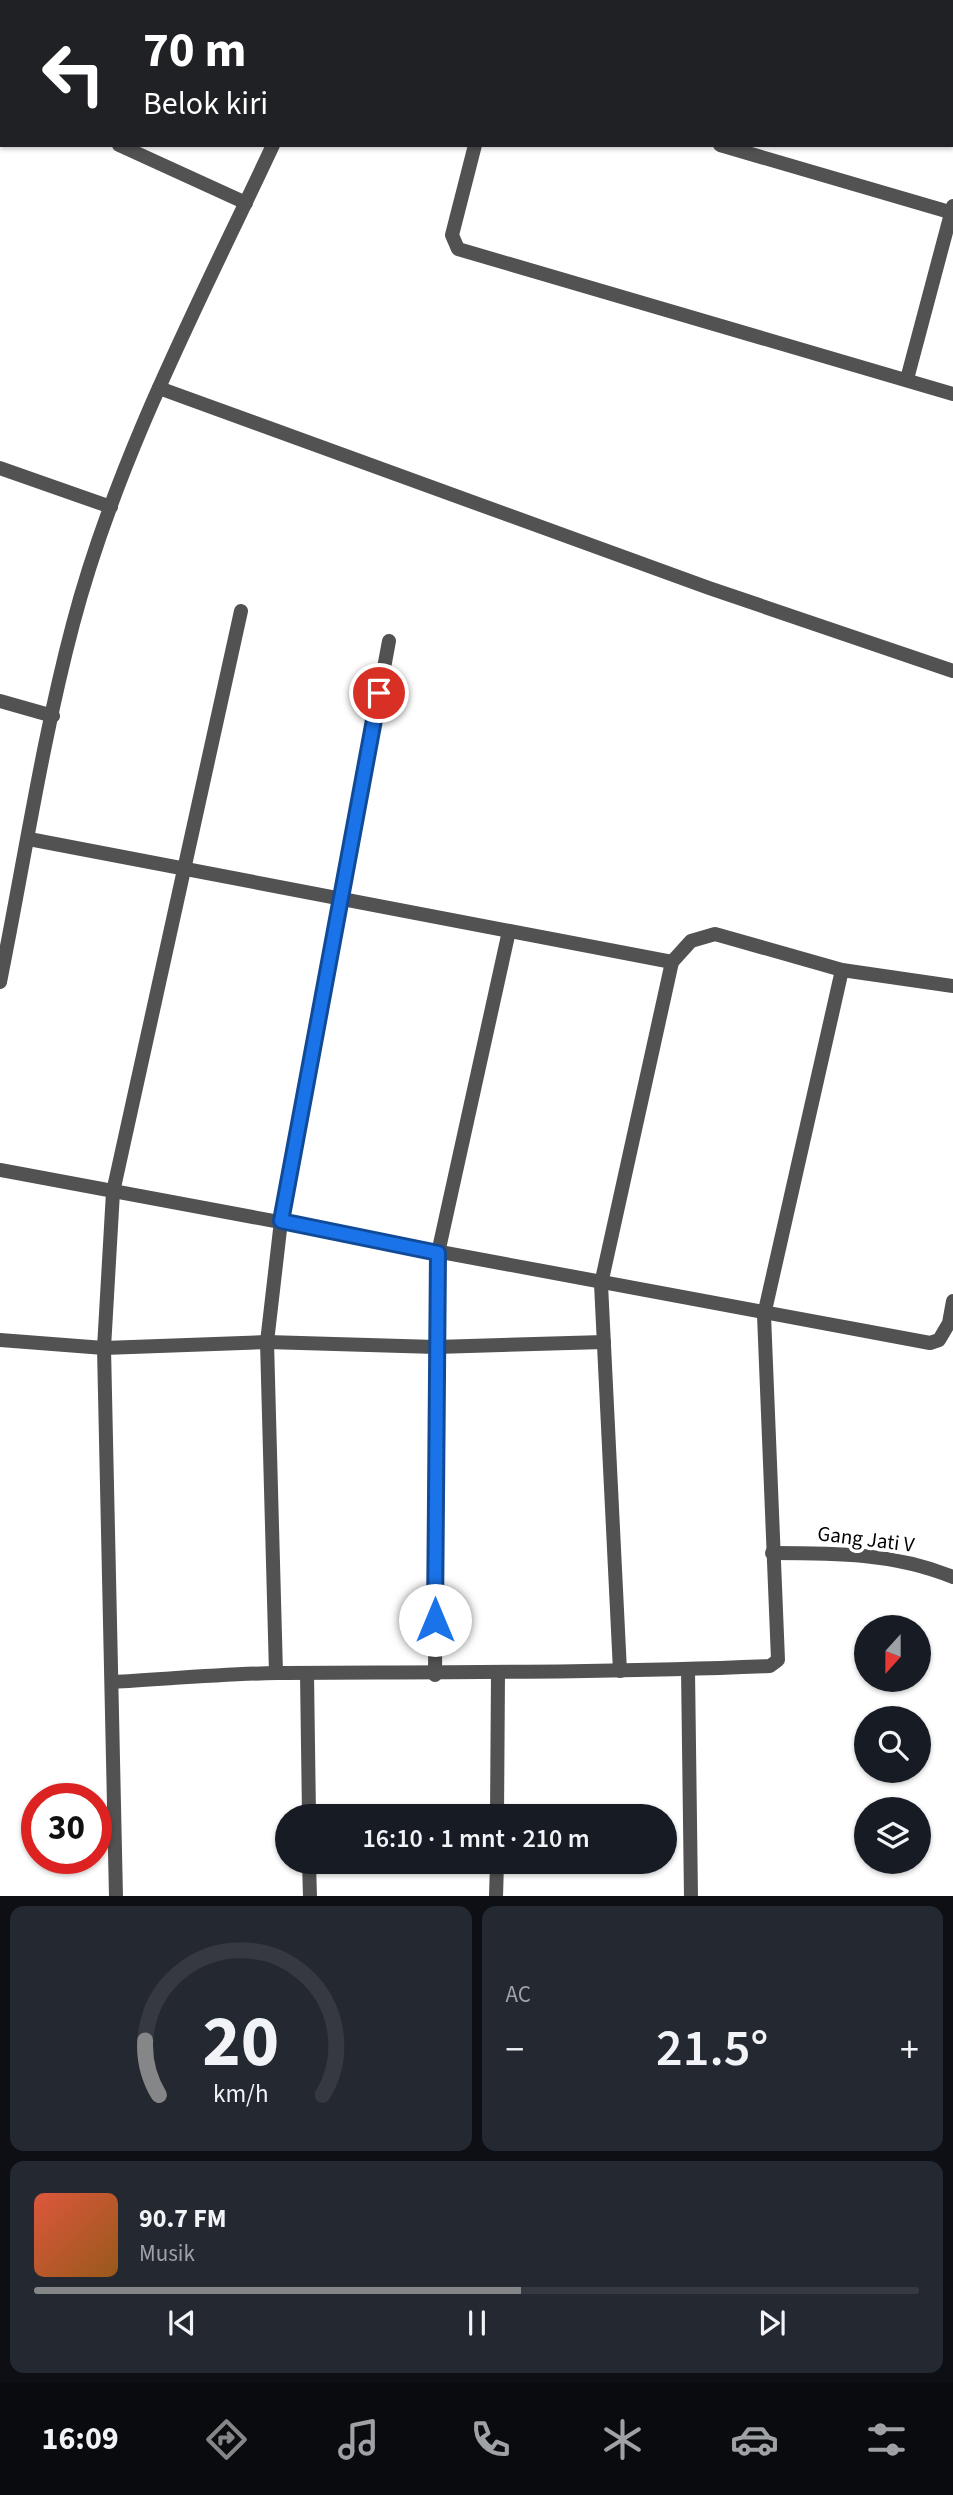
<!DOCTYPE html>
<html lang="id">
<head>
<meta charset="utf-8">
<style>
	body { margin:0; font-family:"Source Sans 3",sans-serif; background:#242831; color:#f1f3f6; height:100vh; display:flex; flex-direction:column; font-size:26px; white-space:nowrap }
	* { box-sizing:border-box; margin:0 }
	p { font-size:23px; color:#9ea1a6 }
	.icon { flex:none; width:38px; height:38px; fill:none; stroke:currentColor; stroke-width:2; stroke-linecap:round; stroke-linejoin:round }
	.map { position:relative; height:1896px; overflow:hidden }
	.drawer { display:flex; flex-direction:column; gap:10px; padding:10px; background:#0d0f14; flex:1 }
	.drawer>* { flex:none }
	.top-card { position:absolute; left:0px; top:0px; width:954px; height:147px; box-shadow:0 2px 5px #0004; background:#202124; color:#fff; overflow:hidden }
	.needle { width:46px; rotate:201deg }
	.tools { position:absolute; left:854px; top:1615px; display:grid; gap:14px }
	.tools a { display:grid; place-items:center; width:77px; height:77px; border-radius:50%; background:#171b24; box-shadow:0 2px 5px #0004; font-size:35px }
	.speed { position:absolute; left:21px; top:1783px; display:flex; gap:14px; font-size:35px; font-weight:700; text-align:center }
	.speed>* { display:grid; place-content:center; width:91px; height:91px; border-radius:50%; background:#171b24; box-shadow:0 2px 5px #0004; line-height:1 }
	.speed .limit { border:10px solid #d22; background:#fff; color:#111 }
	.pin { position:absolute; display:grid; place-items:center; width:60px; height:60px; color:#fff; margin:-30px; border:4px solid #fff; border-radius:50%; box-shadow:0 2px 7px #0007 }
	.me { position:absolute; width:77px; margin:-38px; rotate:0deg; stroke-linejoin:round; filter:drop-shadow(0 0 5px #0008) }
	.turn { display:flex; align-items:center; gap:24px; height:147px; padding:0 28px; font-size:32px }
	.turn .icon { width:91px; height:91px; stroke-width:2.5 }
	.turn b { display:block; font-size:49px; line-height:60px }
	.big { font-size:52px; font-weight:600; line-height:1.1 }
	.drawer .card { flex:1; display:flex; flex-direction:column; justify-content:center; gap:10px; min-width:0; padding:0 24px; border-radius:14px; background:#242831 }
	.drawer .dial { align-items:center; gap:0 }
	.dial svg { height:182px; overflow:visible; fill:none; stroke:#363941; stroke-width:7; stroke-linecap:round; text-anchor:middle }
	.dial text { fill:#f1f3f6; stroke:none }
	.song { display:flex; align-items:center; gap:21px }
	.cover { width:84px; height:84px; border-radius:10px; background:linear-gradient(135deg,hsl(10 70% 55%),hsl(30 70% 35%)) }
	.played { height:7px; border-radius:4px; background:linear-gradient(90deg,#858687 55%,#363941 55%) }
	.keys { display:flex; justify-content:space-around; direction:ltr }
	.heat { display:flex; justify-content:space-between; align-items:center; font-size:38px; direction:ltr }
	.drawer .tiles { flex:1; display:grid; gap:10px; grid-template-columns:1fr 1fr }
	.card:last-child { grid-column:span 2 }
	.trip { position:absolute; left:275px; top:1804px; width:402px; height:70px; border-radius:35px; background:#171b24; box-shadow:0 2px 5px #0004; font-weight:600; line-height:70px; text-align:center }
	.menu { display:flex; height:112px; justify-content:space-around; align-items:center; background:#090b0e; color:#9ea1a6 }
	.menu .icon { width:49px; height:49px }
	.menu .active { color:#858687 }
	.menu b { font-size:32px; color:#f1f3f6 }
	.map>svg:first-child { display:block }
	.lines { fill:none; stroke-linecap:round; stroke-linejoin:round }
	.street { stroke:#525252; stroke-width:14 }
	.route-casing { stroke:#114b97; stroke-width:18 }
	.route { stroke:#1a73e8; stroke-width:12 }
	.labels { text-anchor:middle; stroke-width:7; stroke-linejoin:round; paint-order:stroke }
	.street-label { font-size:21px; fill:#000; stroke:#fff }
</style>
</head>
<body>
<div class="map">
<svg width="953" height="1897" viewBox="0 0 953 1897">
	<rect width="100%" height="100%" fill="#fff"/>
	<g class="lines">
		<g class="street">
			<polyline points="326,0 329,2"/>
			<polyline points="342,2 343,0"/>
			<polyline points="0,91 2,92"/>
			<polyline points="119,145 246,203"/>
			<polyline points="475,145 452,235 458,249 953,394"/>
			<polyline points="720,145 953,213"/>
			<polyline points="907,379 953,206"/>
			<polyline points="159,388 709,588 953,671"/>
			<polyline points="0,468 111,507"/>
			<polyline points="0,701 53,716"/>
			<polyline points="29,839 672,962 691,941 715,934 842,970 953,986"/>
			<path d="M0 982C24 863 42 741 73 624 117 457 200 301 273 145"/>
			<polyline points="0,1170 930,1343 939,1340 949,1323 953,1301"/>
			<polyline points="0,1340 104,1348 267,1342 436,1347 604,1342"/>
			<path d="M772 1553C835 1553 894 1553 953 1577"/>
			<polyline points="688,1670 691,1897"/>
			<polyline points="620,1671 601,1284 672,962"/>
			<polyline points="276,1673 267,1342 281,1221 389,641"/>
			<polyline points="307,1674 309,1816"/>
			<polyline points="435,1675 438,1253 509,931"/>
			<path d="M113 1682C167 1679 222 1674 277 1673 442 1672 606 1673 770 1666L778 1660 764 1315 842 970"/>
			<polyline points="497,1816 498,1673"/>
			<polyline points="309,1862 310,1897"/>
			<polyline points="116,1897 104,1348 113,1192 241,611"/>
			<polyline points="496,1897 497,1862"/>
		</g>
	</g>
	<g class="lines">
		<defs>
			<polyline id="route" points="379,693 281,1221 438,1253 435,1620"/>
		</defs>
		<use href="#route" class="route-casing"/>
		<use href="#route" class="route"/>
	</g>
	<g class="labels">
		<g class="street-label">
			<text transform="translate(866 1539) rotate(7)" y="7">Gang Jati V</text>
		</g>
	</g>
</svg>
<div class="tools">
<a><svg class="needle" viewBox="-14 -14 28 28"><path d="M0-13l5 13h-10z" fill="#e53935"/><path d="M0 13l5-13h-10z" fill="#9ea1a6"/></svg></a>
<a><svg class="icon" aria-label="search" viewBox="0 0 24 24"><circle cx="10" cy="10" r="6"/><path d="M15 15l6 6"/></svg></a>
<a><svg class="icon" aria-label="layers" viewBox="0 0 24 24"><path d="M12 4l9 5-9 5-9-5zM3 14l9 5 9-5"/></svg></a>
</div>
<div class="speed"><div class="limit">30</div></div>
<div class="pin" style="left:379px;top:693px;background:#d93025"><svg class="icon" aria-label="arrive" viewBox="0 0 24 24"><path d="M6 21V4h12l-3 4 3 4H6"/></svg></div>
<svg class="me" style="left:435px;top:1620px" viewBox="-20 -20 40 40"><circle r="19" fill="#fff"/><path d="M0-13L10 11 0 6-10 11z" fill="#1a73e8"/></svg>
<div class="trip">16:10 · 1 mnt · 210 m</div>
<div class="top-card">
<div class="turn"><svg class="icon" aria-label="left" viewBox="0 0 24 24"><path d="M17 20v-9H6M10 6l-5 5 5 5"/></svg><div><b>70 m</b>Belok kiri</div></div>
</div>
</div>
<section class="drawer">
<div class="tiles">
<div class="card dial"><svg viewBox="0 0 100 80">
<path d="M14 69A42 42 0 1 1 86 69"/>
<path d="M14 69A42 42 0 0 1 8 45" stroke="#858687"/>
<text x="50" y="56" font-size="32" font-weight="700">20</text>
<text x="50" y="72" font-size="11">km/h</text>
</svg></div>
<div class="card"><p>AC</p>
<div class="heat"><a>−</a><b class="big">21.5°</b><a>+</a></div>
</div>
<div class="card">
<div class="song"><i class="cover"></i><div><b>90.7 FM</b><p>Musik</p></div></div>
<div class="played"></div>
<div class="keys"><svg class="icon" aria-label="previous" viewBox="0 0 24 24"><path d="M18 5L8 12l10 7zM5 5v14"/></svg><svg class="icon" aria-label="pause" viewBox="0 0 24 24"><path d="M8 5v14M16 5v14"/></svg><svg class="icon" aria-label="next" viewBox="0 0 24 24"><path d="M6 5l10 7-10 7zM19 5v14"/></svg></div>
</div>
</div>
</section>
<nav class="menu">
<b>16:09</b>
<svg class="icon active" aria-label="directions" viewBox="0 0 24 24"><path d="M12 3l9 9-9 9-9-9zM9 14v-3h6M13 9l2 2-2 2"/></svg>
<svg class="icon" aria-label="music" viewBox="0 0 24 24"><path d="M9 18V5l10-2v13"/><circle cx="6" cy="18" r="3"/><circle cx="16" cy="16" r="3"/></svg>
<svg class="icon" aria-label="phone" viewBox="0 0 24 24"><path d="M5 4h4l2 5-3 2q2 4 5 5l2-3 5 2v4C11 20 4 13 5 4z"/></svg>
<svg class="icon" aria-label="climate" viewBox="0 0 24 24"><path d="M12 3v18M4 7l16 10M4 17L20 7"/></svg>
<svg class="icon" aria-label="car" viewBox="0 0 24 24"><path d="M5 17H2v-5l4-1 3-4h7l3 4 3 1v5h-3M9 17h6M6 11h13"/><circle cx="7" cy="17" r="2"/><circle cx="17" cy="17" r="2"/></svg>
<svg class="icon" aria-label="filters" viewBox="0 0 24 24"><path d="M4 7h16M4 17h16"/><circle cx="9" cy="7" r="2"/><circle cx="15" cy="17" r="2"/></svg>
</nav>
</body>
</html>
